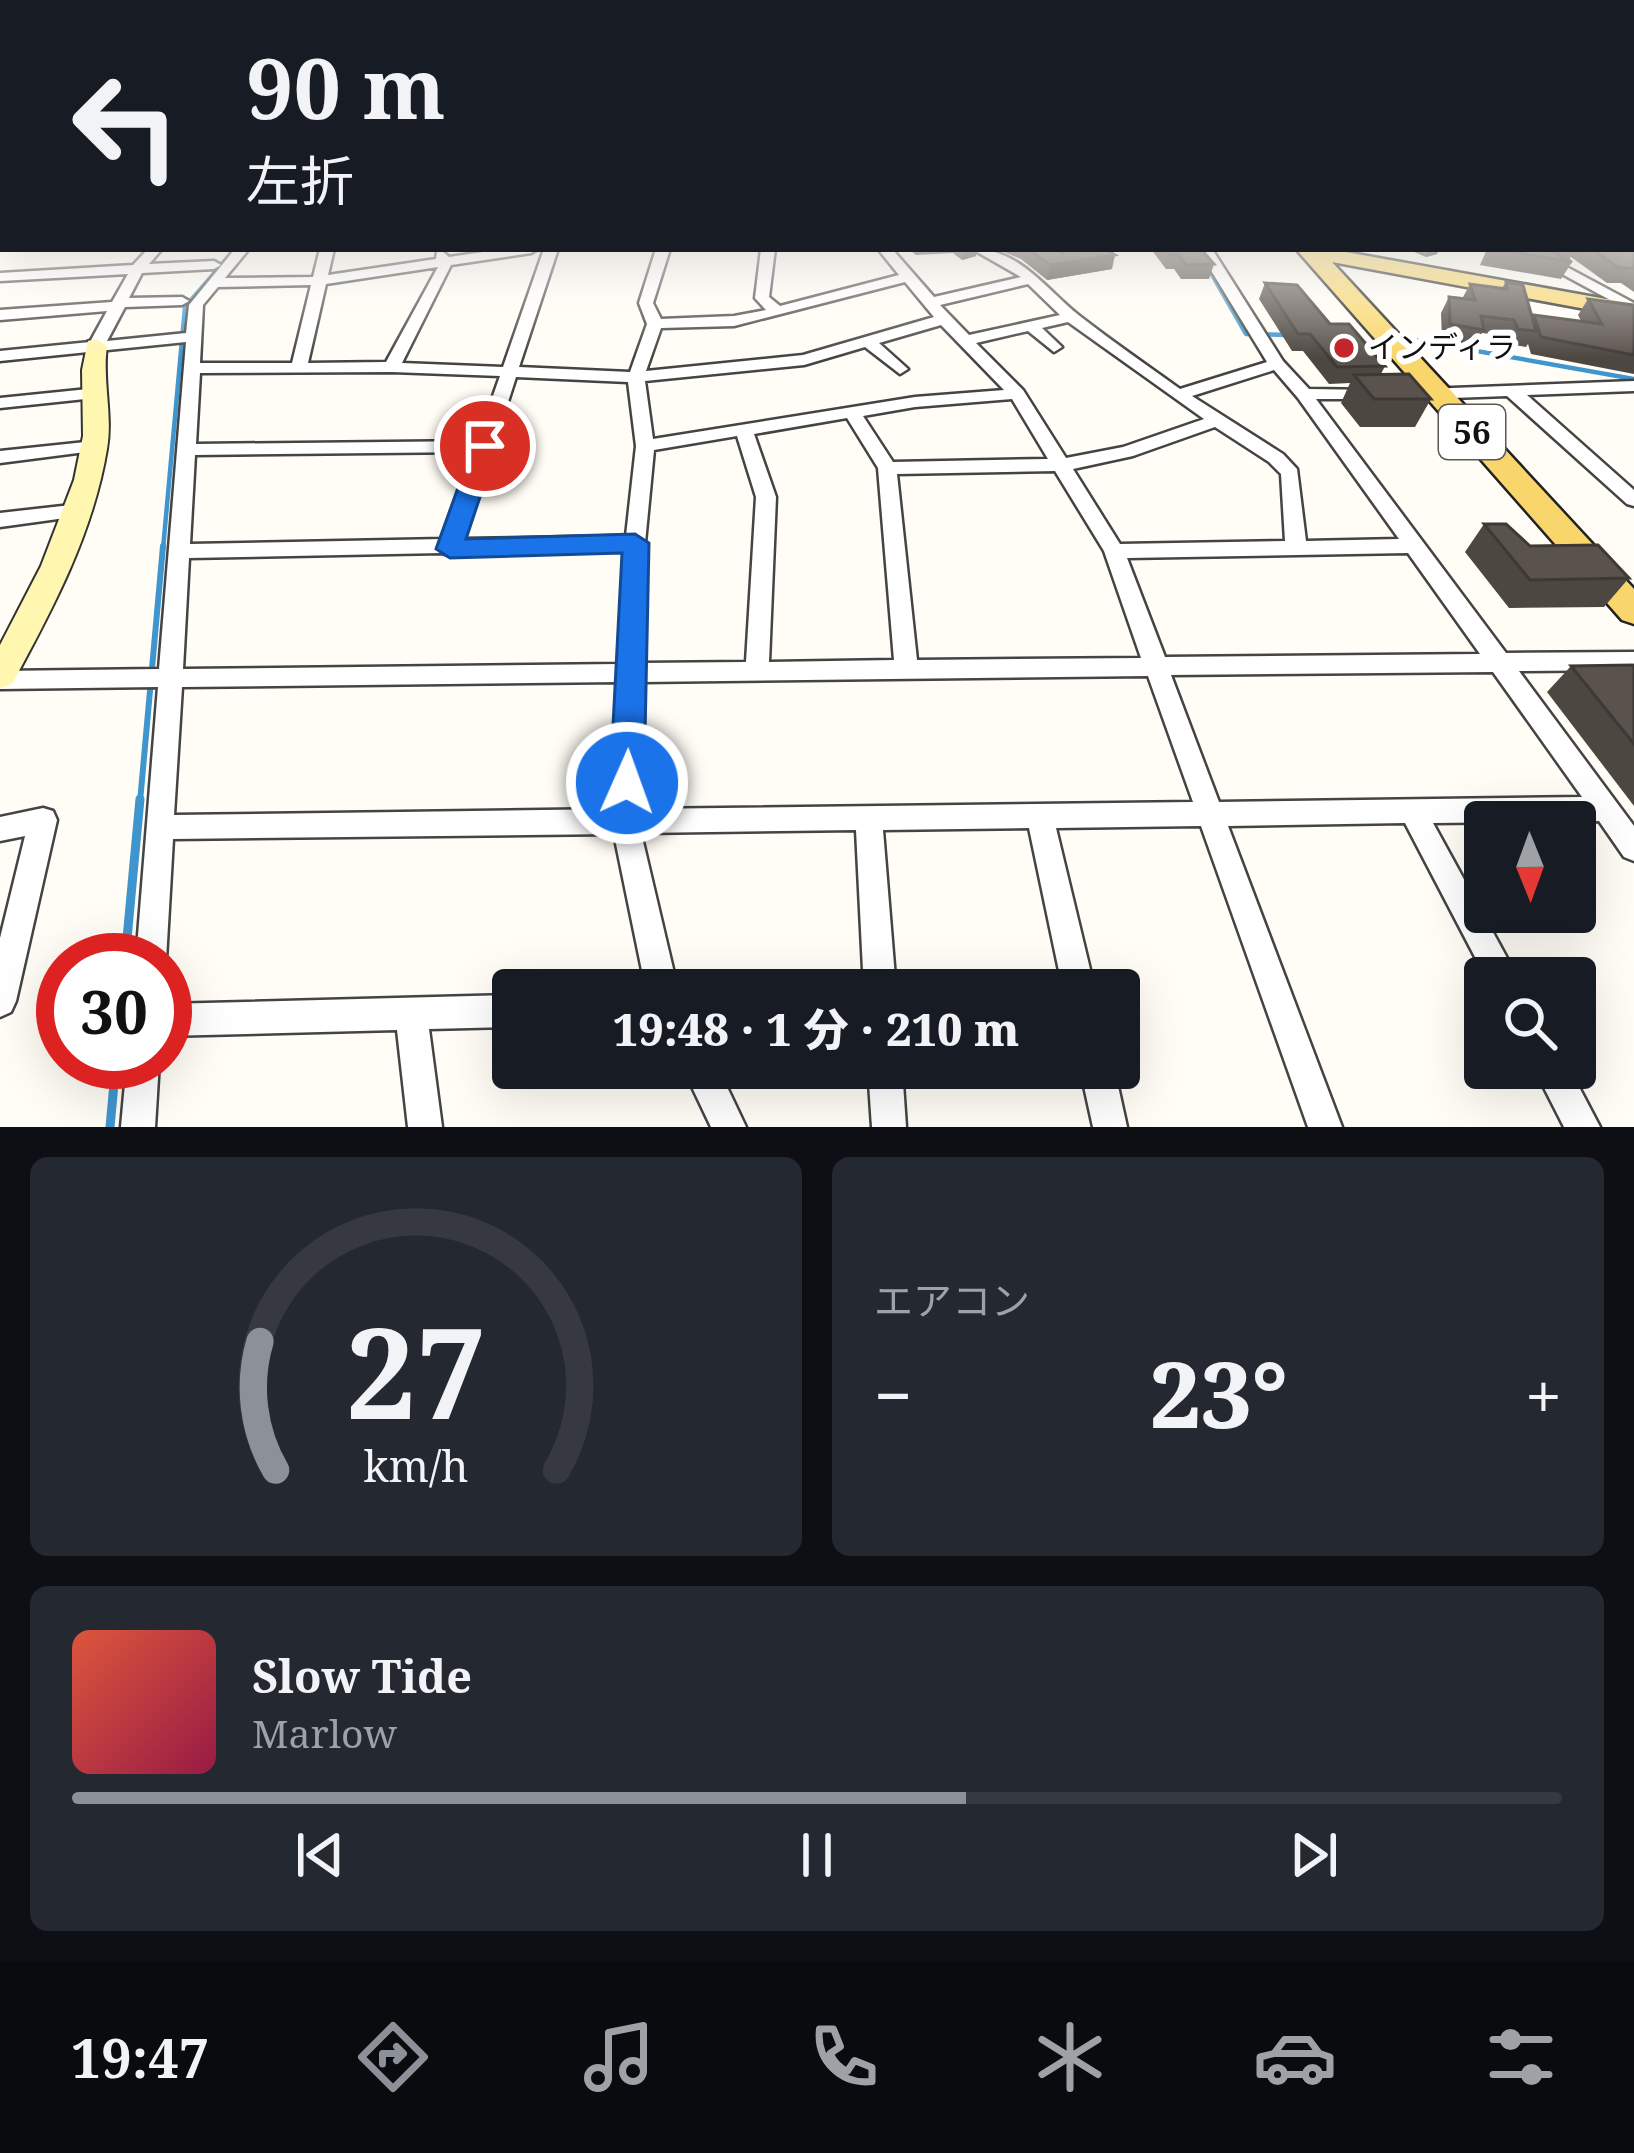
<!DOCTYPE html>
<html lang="ja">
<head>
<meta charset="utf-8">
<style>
	body { margin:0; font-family:"Noto Serif","Noto Sans JP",serif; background:#242831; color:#f1f3f6; height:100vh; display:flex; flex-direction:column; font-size:45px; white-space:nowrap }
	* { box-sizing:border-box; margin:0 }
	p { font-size:39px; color:#9ea1a6 }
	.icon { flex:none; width:66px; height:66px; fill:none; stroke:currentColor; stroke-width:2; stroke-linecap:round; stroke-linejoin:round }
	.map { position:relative; height:1127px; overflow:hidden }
	.details { display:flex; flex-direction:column; gap:30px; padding:30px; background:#0d0f14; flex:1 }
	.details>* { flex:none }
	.banner { position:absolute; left:0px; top:0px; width:1635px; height:252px; box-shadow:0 12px 48px #0002; background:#171b24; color:#f1f3f6; overflow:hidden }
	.needle { width:78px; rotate:179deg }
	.buttons { position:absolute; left:1464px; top:801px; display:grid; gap:24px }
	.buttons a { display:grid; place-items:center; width:132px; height:132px; border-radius:12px; background:#171b24; box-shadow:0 12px 48px #0002; font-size:60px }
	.speed { position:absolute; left:36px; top:933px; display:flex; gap:24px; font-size:60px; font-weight:700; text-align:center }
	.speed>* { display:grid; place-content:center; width:156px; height:156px; border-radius:50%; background:#171b24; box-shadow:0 12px 48px #0002; line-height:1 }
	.speed .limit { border:18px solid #d22; background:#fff; color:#111 }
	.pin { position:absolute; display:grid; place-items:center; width:102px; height:102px; color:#fff; margin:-51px; border:6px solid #fff; border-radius:50%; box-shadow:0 3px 12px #0007 }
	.me { position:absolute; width:132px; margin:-66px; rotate:2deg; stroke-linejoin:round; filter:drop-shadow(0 0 9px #0008) }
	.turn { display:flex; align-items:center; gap:42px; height:252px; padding:0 48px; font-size:54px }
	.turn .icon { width:156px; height:156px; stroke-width:2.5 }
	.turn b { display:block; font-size:84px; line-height:102px }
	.big { font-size:90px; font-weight:800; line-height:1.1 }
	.details .tile { flex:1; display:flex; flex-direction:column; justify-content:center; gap:18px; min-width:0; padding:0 42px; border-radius:18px; background:#242831 }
	.details .dial { align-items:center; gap:0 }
	.dial svg { height:312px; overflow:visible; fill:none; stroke:#363941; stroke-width:7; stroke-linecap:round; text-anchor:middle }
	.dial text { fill:#f1f3f6; stroke:none }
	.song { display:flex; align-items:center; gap:36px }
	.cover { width:144px; height:144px; border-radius:18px; background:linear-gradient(135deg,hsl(10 70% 55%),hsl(340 70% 35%)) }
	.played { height:12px; border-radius:6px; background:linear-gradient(90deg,#8c9099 60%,#363941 60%) }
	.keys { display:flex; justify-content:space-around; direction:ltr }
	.heat { display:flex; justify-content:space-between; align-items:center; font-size:66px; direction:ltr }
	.details .tiles { flex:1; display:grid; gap:30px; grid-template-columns:1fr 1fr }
	.tile:last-child { grid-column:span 2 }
	.trip { position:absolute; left:492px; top:969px; width:648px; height:120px; border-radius:12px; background:#171b24; box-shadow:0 12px 48px #0002; font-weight:800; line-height:120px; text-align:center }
	.tabs { display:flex; height:192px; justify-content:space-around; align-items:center; background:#090b0e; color:#9ea1a6 }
	.tabs .icon { width:84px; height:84px }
	.tabs .current { color:#8c9099 }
	.tabs b { font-size:54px; color:#f1f3f6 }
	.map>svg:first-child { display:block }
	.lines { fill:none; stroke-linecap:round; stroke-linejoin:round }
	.stream-far2 { stroke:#3f96cf; stroke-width:4.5 }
	.stream-far1 { stroke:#3f96cf; stroke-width:6 }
	.stream { stroke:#3f96cf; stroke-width:9 }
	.street-casing { stroke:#444; stroke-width:5 }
	.secondary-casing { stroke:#333; stroke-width:4 }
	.primary-casing { stroke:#222; stroke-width:5 }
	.street { fill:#fff; fill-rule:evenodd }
	.secondary { fill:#fff6b0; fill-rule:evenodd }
	.primary { fill:#f9d66b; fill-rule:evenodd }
	.wall { fill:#4d4742 }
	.shaded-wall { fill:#3f3936 }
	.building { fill:#5a524d; stroke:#3f3936; stroke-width:3 }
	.route { fill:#1a73e8; stroke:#114b97; stroke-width:3 }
	.poi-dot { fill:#c4262e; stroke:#fff; stroke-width:4.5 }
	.labels { text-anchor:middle; stroke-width:12; stroke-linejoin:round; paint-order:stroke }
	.far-poi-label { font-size:30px; fill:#111; stroke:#fff; text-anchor:start }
	.shield { fill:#fff; stroke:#585858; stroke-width:3 }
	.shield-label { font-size:33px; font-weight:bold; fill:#111 }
</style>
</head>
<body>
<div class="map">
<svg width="1634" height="1127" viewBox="0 0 1634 1127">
	<rect width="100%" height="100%" fill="#fffdf5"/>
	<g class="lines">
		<g class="stream-far2">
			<polyline points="1208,268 1246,334 1288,335"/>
			<polyline points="1398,337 1634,379"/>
			<polyline points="163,549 185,307 235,249"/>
		</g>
		<polyline class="stream-far1" points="140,802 163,546"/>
		<g class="stream">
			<polyline points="125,960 140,799"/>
			<polyline points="110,1127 116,1062"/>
		</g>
		<defs>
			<g id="street">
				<polygon points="1632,221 1634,222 1634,230 1632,229"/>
				<polygon points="3,233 3,243 0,244 0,234"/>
				<path d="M148 249H162L149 264 214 261 221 265 214 269 142 273 129 298 182 297 189 301 182 305 125 307 107 341 186 333 189 305 235 249H249L225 278 313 277 320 249H334L328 275 436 259 437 252 442 251 449 257 504 249H538L531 253 451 265 402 363 503 367 544 249H558L519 367 630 372 647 324 639 303 656 249H670L653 303 661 319 734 316 766 310 755 298 761 249H775L769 297 780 306 899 275 878 249H892L934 297 1021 277 972 249C1021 249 1046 290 1081 317 1113 342 1147 365 1180 389L1267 362 1198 249H1212L1283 361 1309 389 1376 390V398L1370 399H1316L1506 653 1634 652V670L1519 671 1634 826V861L1624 857 1599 821 1433 823 1518 978H1486L1405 823 1228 826 1342 1127H1308L1201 826 1056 828 1095 990H1063L1029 828 883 830 896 990H864L856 830 641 833 678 990H646L614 834 173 839 166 960 165 963V960H136L158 687 0 689V671L159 669 186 342 0 361V351L90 342 107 311 0 320V310L112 302 128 274 0 281V273L133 265ZM438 267 386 362 308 363 326 284ZM905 282 934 317 803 355 646 371 661 328 734 326ZM1028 284 1060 315 969 335 940 305ZM311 285 292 363H200L203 305 218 287ZM1068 322 1204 419 1123 447 1066 458 1023 390 976 343 1028 331 1054 352 1062 347 1042 328ZM941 325 1004 390 915 397 653 439 645 381 804 365 865 347 900 374 908 369 879 343ZM1274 370 1298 398 1399 539 1306 541 1297 469 1283 454 1192 396ZM392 372 500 376 477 441 196 444 200 373ZM516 377 628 382 636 446 626 536 464 539ZM1012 399 1048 459 893 462 863 416 915 407ZM847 418 878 468 894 660 769 662 776 497 754 434ZM1215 427 1269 462 1281 474 1285 541 1120 544 1073 469 1133 456ZM737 436 756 497 746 662 642 663 645 543 654 450ZM474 452 443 539 190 544 195 455ZM1055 471 1104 551 1141 658 917 660 897 474ZM624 550 619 664 183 669 189 558 442 553 450 556 458 553ZM1408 553 1480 654 1165 657 1127 558ZM1493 672 1582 797 1219 802 1171 675ZM1148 676 1193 802 639 809 642 682ZM618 682 612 809 174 815 182 687Z"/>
				<polygon points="1516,249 1533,249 1634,303 1634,313"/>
				<polygon points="1634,381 1634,391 1527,395 1634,490 1634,506 1627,504 1507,396 1425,399 1417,394 1425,389"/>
				<polygon points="98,388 106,393 104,397 0,408 0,398"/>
				<polygon points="95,441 101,442 104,446 101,450 0,463 0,451"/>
				<polygon points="80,504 90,510 87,515 0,527 0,513"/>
				<polygon points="43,808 53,811 57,820 16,1001 11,1012 0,1017 0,938 25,836 0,841 0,817"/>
				<polygon points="513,995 513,1027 429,1029 442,1127 408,1127 397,1030 165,1036 165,1004"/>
				<polygon points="127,1062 159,1062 155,1127 121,1127"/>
				<polygon points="683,1068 718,1068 746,1127 711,1127"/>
				<polygon points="868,1068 902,1068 906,1127 872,1127"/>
				<polygon points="1080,1068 1114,1068 1127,1127 1093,1127"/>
				<polygon points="1534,1068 1569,1068 1600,1127 1564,1127"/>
			</g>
			<path id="secondary" d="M96 339 107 346C102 380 113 415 107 449 93 534 52 610 12 684L0 688V645L41 566 74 480 83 436 82 370 88 341Z"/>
			<polygon id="primary" points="1296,249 1329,249 1634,304 1634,318 1332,262 1634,589 1634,624 1622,620"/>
		</defs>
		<use href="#street" class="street-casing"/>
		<use href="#secondary" class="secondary-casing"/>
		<use href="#primary" class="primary-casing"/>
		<use href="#street" class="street"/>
		<use href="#secondary" class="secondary"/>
		<use href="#primary" class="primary"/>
	</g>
	<g class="wall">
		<polygon points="1634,241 1634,292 1621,283 1607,283 1571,257 1569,260 1572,262 1561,279 1480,265 1487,249 1632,249"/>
		<polygon points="908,249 977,249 976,256 962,260 953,253 916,255"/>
		<polygon points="996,249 1057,249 1062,253 1064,249 1118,249 1109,251 1112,269 1047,280 1021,259"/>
		<polygon points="1151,249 1201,249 1214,264 1209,279 1181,279 1174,269 1166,269"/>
		<polygon points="1407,249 1439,249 1437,254 1426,257"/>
		<polygon points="1506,282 1532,318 1534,315 1581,321 1578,315 1588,299 1634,305 1634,374 1531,354 1528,344 1526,347 1509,344 1505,336 1482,333 1475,346 1442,340 1441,313 1449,297 1462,299 1470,284 1502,288"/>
		<polygon points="1265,283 1330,324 1385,366 1381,374 1431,399 1415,427 1360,427 1341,403 1350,383 1329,384 1303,351 1292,351 1259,299"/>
		<polygon points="1484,524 1530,546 1629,578 1604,607 1509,608 1465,552"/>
		<polygon points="1571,666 1634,666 1634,806 1547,692"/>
	</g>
	<g class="shaded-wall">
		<polygon points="0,201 3,201 3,228 0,229"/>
		<polygon points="963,249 977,249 976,256 962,260"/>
		<polygon points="1430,249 1439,249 1437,254 1426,257"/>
		<polygon points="1115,255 1112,269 1047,280 1050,265"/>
	</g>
	<g class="building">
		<polygon points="1632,240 1634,241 1634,269 1617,267 1592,249 1632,249"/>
		<polygon points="1028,249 1057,249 1062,253 1065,249 1105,249 1115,255 1050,265"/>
		<polygon points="1166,249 1201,249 1214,264 1186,265 1178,254 1170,255"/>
		<polygon points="1496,249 1547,249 1572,262"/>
		<polygon points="1506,282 1523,285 1536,331 1518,329 1514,320 1481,316 1484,330 1450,324 1449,297 1475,300 1470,284 1507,289"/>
		<polygon points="1265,283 1297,285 1330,324 1349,324 1385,366 1337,367 1310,334 1298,334"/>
		<polygon points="1588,299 1634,305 1634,355 1541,337 1534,315 1602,324"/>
		<polygon points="1409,374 1431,399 1374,399 1354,375"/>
		<polygon points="1484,524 1506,524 1530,546 1598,545 1629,578 1530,580"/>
		<polygon points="1633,665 1634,666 1634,744 1571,666"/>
	</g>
	<linearGradient id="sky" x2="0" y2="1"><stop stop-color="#95c6ee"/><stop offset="0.56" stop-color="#fffefa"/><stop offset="1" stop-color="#fffefa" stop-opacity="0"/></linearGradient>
	<rect width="1634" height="358" fill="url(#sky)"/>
	<polygon class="route" points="485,439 497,446 466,539 635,534 649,543 644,783 639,794 627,798 615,794 610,783 622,553 450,558 436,549 473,446"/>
	<circle class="poi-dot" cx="1344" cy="348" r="12"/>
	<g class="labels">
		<g class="far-poi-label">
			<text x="1368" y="358">インディラ</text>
		</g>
		<rect class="shield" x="1439" y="405" width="66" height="54" rx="9"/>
		<g class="shield-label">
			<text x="1472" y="444">56</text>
		</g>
	</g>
</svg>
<div class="buttons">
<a><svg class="needle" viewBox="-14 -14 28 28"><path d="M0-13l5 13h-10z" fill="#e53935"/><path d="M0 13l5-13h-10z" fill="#9ea1a6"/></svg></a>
<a><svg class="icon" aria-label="search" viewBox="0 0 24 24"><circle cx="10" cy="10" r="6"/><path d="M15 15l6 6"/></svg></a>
</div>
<div class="speed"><div class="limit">30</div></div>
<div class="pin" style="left:485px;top:446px;background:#d93025"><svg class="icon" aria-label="arrive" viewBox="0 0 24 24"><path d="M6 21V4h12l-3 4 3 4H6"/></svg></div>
<svg class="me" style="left:627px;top:783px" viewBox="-20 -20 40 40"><circle r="17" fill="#1a73e8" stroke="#fff" stroke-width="3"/><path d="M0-11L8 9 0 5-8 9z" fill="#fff"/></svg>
<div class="trip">19:48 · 1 分 · 210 m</div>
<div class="banner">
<div class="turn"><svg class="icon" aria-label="left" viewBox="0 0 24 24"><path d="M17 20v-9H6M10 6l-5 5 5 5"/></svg><div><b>90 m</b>左折</div></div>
</div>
</div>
<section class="details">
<div class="tiles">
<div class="tile dial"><svg viewBox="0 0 100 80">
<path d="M14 69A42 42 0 1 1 86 69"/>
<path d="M14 69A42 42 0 0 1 10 36" stroke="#8c9099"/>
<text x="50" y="56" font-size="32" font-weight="700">27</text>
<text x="50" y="72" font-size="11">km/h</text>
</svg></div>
<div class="tile"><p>エアコン</p>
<div class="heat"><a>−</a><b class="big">23°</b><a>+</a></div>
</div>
<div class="tile">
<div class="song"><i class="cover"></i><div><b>Slow Tide</b><p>Marlow</p></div></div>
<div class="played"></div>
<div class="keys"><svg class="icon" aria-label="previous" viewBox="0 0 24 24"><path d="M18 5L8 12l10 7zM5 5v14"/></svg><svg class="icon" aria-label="pause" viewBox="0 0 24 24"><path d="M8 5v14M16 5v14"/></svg><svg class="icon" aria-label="next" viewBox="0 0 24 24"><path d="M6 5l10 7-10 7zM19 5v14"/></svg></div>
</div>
</div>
</section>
<nav class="tabs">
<b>19:47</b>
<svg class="icon current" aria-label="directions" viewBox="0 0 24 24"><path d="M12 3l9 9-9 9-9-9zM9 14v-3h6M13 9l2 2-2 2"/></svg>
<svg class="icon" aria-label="music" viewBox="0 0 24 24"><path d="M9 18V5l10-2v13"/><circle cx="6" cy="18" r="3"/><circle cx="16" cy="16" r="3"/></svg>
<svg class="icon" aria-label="phone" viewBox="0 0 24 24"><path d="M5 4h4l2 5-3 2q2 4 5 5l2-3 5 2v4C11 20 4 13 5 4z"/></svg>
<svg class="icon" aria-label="climate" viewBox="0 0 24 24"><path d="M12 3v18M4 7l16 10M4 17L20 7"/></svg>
<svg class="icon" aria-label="car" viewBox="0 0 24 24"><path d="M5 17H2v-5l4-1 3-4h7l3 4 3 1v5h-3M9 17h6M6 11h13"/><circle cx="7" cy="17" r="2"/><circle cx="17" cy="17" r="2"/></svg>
<svg class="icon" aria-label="filters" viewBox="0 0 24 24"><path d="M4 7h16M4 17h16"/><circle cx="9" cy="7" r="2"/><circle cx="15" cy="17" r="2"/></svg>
</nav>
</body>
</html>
